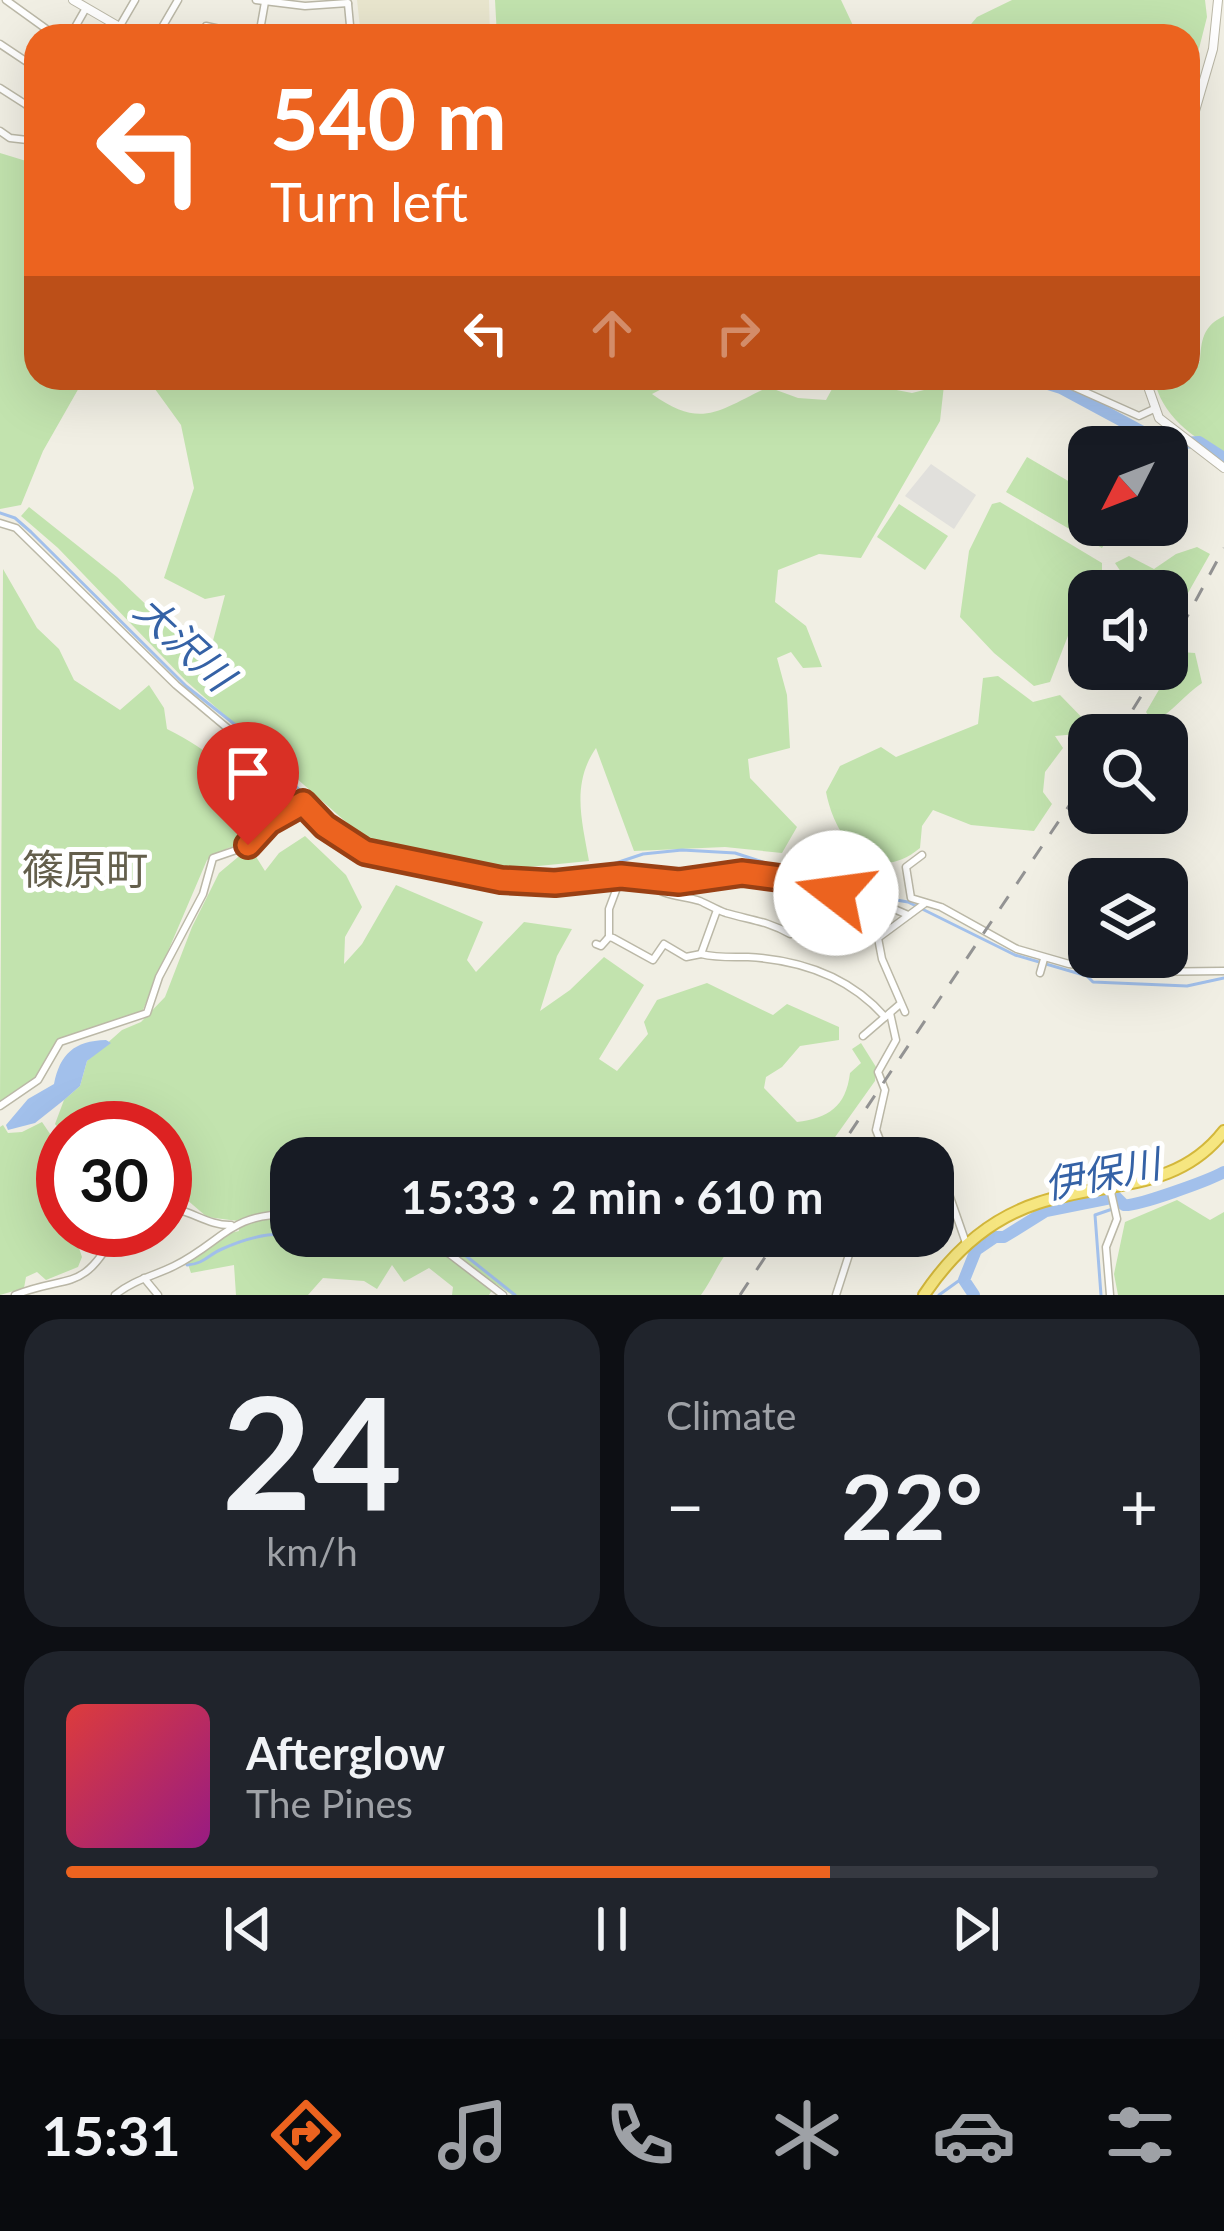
<!DOCTYPE html>
<html lang="en">
<head>
<meta charset="utf-8">
<style>
	body { margin:0; font-family:Lato,"Noto Sans JP",sans-serif; background:#20242c; color:#f1f3f6; height:100vh; display:flex; flex-direction:column; font-size:45px; white-space:nowrap }
	* { box-sizing:border-box; margin:0 }
	p { font-size:39px; color:#9ea1a6 }
	.icon { flex:none; width:66px; height:66px; fill:none; stroke:currentColor; stroke-width:2; stroke-linecap:round; stroke-linejoin:round }
	.map { position:relative; height:1295px; overflow:hidden }
	.panel { display:flex; flex-direction:column; gap:24px; padding:24px; background:#0d0f14; flex:1 }
	.panel>* { flex:none }
	.top-card { position:absolute; left:24px; top:24px; width:1176px; height:366px; border-radius:36px; box-shadow:0 12px 48px #0002; background:#ec631f; color:#fff; overflow:hidden }
	.needle { width:78px; rotate:228deg }
	.controls { position:absolute; left:1068px; top:426px; display:grid; gap:24px }
	.controls a { display:grid; place-items:center; width:120px; height:120px; border-radius:24px; background:#171b24; box-shadow:0 12px 48px #0002; font-size:60px }
	.speed { position:absolute; left:36px; top:1101px; display:flex; gap:24px; font-size:60px; font-weight:700; text-align:center }
	.speed>* { display:grid; place-content:center; width:156px; height:156px; border-radius:50%; background:#171b24; box-shadow:0 12px 48px #0002; line-height:1 }
	.speed .limit { border:18px solid #d22; background:#fff; color:#111 }
	.pin { position:absolute; display:grid; place-items:center; width:102px; height:102px; color:#fff; margin:-123px -51px; border-radius:50% 50% 50% 0; rotate:-45deg; box-shadow:0 0 12px #0007 }
	.pin .icon { rotate:45deg }
	.me { position:absolute; width:132px; margin:-66px; rotate:285deg; stroke-linejoin:round; filter:drop-shadow(0 0 9px #0008) }
	.turn { display:flex; align-items:center; gap:42px; height:252px; padding:0 48px; font-size:54px }
	.turn .icon { width:156px; height:156px; stroke-width:2.5 }
	.turn b { display:block; font-size:84px; line-height:102px }
	.lanes { display:flex; align-items:center; height:114px; padding:0 48px; background:#0003; justify-content:center; gap:60px; direction:ltr }
	.lanes .off { opacity:.35 }
	.big { font-size:90px; font-weight:700; line-height:1.1 }
	.panel .widget { flex:1; display:flex; flex-direction:column; justify-content:center; gap:18px; min-width:0; padding:0 42px; border-radius:36px; background:#20242c }
	.panel .dial { align-items:center; gap:0 }
	.dial b { font-size:156px; line-height:1 }
	.song { display:flex; align-items:center; gap:36px }
	.cover { width:144px; height:144px; border-radius:18px; background:linear-gradient(135deg,hsl(0 70% 55%),hsl(310 70% 35%)) }
	.played { height:12px; border-radius:6px; background:linear-gradient(90deg,#ec631f 70%,#363941 70%) }
	.keys { display:flex; justify-content:space-around; direction:ltr }
	.heat { display:flex; justify-content:space-between; align-items:center; font-size:66px; direction:ltr }
	.panel .tiles { flex:1; display:grid; gap:24px; grid-template-columns:1fr 1fr }
	.widget:last-child { grid-column:span 2 }
	.trip { position:absolute; left:270px; top:1137px; width:684px; height:120px; border-radius:36px; background:#171b24; box-shadow:0 12px 48px #0002; font-weight:700; line-height:120px; text-align:center }
	.tabs { display:flex; height:192px; justify-content:space-around; align-items:center; background:#090b0e; color:#9ea1a6 }
	.tabs .icon { width:84px; height:84px }
	.tabs .current { color:#ec631f }
	.tabs b { font-size:54px; color:#f1f3f6 }
	.map>svg:first-child { display:block }
	.education { fill:#e9e6ce }
	.green { fill:#c2e3ae }
	.parking { fill:#e1e0dc }
	.water { fill:#a2c0eb }
	.lines { fill:none; stroke-linecap:round; stroke-linejoin:round }
	.stream { stroke:#a2c0eb; stroke-width:3 }
	.river { stroke:#a2c0eb; stroke-width:12 }
	.minor-casing { stroke:#bbb8a7; stroke-width:9 }
	.tertiary-casing { stroke:#bbb8a7; stroke-width:10 }
	.trunk-casing { stroke:#d3b73b; stroke-width:14 }
	.minor { stroke:#fff; stroke-width:6 }
	.tertiary { stroke:#fff; stroke-width:8 }
	.trunk { stroke:#f6e680; stroke-width:10 }
	.rail { stroke:#939393; stroke-width:3; stroke-dasharray:15 15; stroke-linecap:butt }
	.route-casing { stroke:#994014; stroke-width:30 }
	.route { stroke:#ec631f; stroke-width:21 }
	.labels { text-anchor:middle; stroke-width:10; stroke-linejoin:round; paint-order:stroke }
	.water-label { font-size:39px; font-style:italic; fill:#3562a6; stroke:#fff }
	.quarter-label { font-size:42px; fill:#645f4c; stroke:#fff }
</style>
</head>
<body>
<div class="map">
<svg width="1224" height="1295" viewBox="0 0 1224 1295">
	<rect width="100%" height="100%" fill="#f1efe4"/>
	<polygon class="education" points="357,0 489,0 490,36 361,36"/>
	<g class="green">
		<polygon points="495,0 841,0 858,36 497,36"/>
		<polygon points="1012,0 1205,0 1207,17 1188,92 1188,36 961,36 977,17"/>
		<polygon points="0,153 36,164 36,378 79,378 80,386 43,451 21,505 0,509"/>
		<path d="M1224 316V453C1192 438 1161 415 1154 378H1188V363L1200 362C1201 340 1203 326 1224 316Z"/>
		<path d="M147 378H683L652 394C702 430 719 410 768 387L798 398 826 400 838 378H869L881 387 912 393 944 385 940 421 861 558 819 554 778 570 775 602 806 626 822 667 803 668 791 652 777 658 787 695 790 748 748 759 750 778 797 827 782 853 725 847 634 851 596 748C571 784 582 821 589 861L508 869 382 847 354 829 186 681 58 548 21 516 29 507 117 577 179 636 210 652 225 595 205 599 164 578 194 488 181 425Z"/>
		<polygon points="1027,457 1089,493 1089,525 1116,525 1102,548 1006,492"/>
		<polygon points="1000,502 1102,563 1102,572 1073,623 1050,682 1034,686 994,653 960,617 969,551 992,504"/>
		<polygon points="899,504 948,536 925,570 877,537"/>
		<polygon points="1197,547 1210,554 1167,630 1167,591 1106,591 1111,579 1121,572 1115,563 1129,556 1154,569 1176,554"/>
		<path d="M3 569 37 628 59 649 74 680 120 710 149 685 164 708 167 729C216 753 234 776 267 817L246 844 228 848 207 860 142 1012 58 1040 36 1080 0 1102Z"/>
		<path d="M1181 652 1195 653 1202 683C1184 695 1173 712 1153 722L1146 712Z"/>
		<path d="M998 676 1033 702 1060 695 1098 734 1089 735V748L1077 734 1055 736 1063 748 1045 772 1043 792 1052 804 1034 831 971 825 933 810 922 826 920 848C872 888 835 839 826 792L840 766 881 747 896 757 978 724 983 678Z"/>
		<path d="M305 836 346 875 362 907 345 937 344 964 362 944 396 885 483 922 467 960 476 972 524 922 572 929 557 956 540 1011 570 990 604 957 644 985 599 1059 617 1071 648 1034 644 1022 657 1000 707 983 773 1015 787 1004 839 1027V1040L800 1046 782 1067 766 1077 764 1088 797 1122C828 1118 846 1107 850 1073L861 1063 852 1049 861 1043 876 1067 875 1081 823 1154 816 1158H291V1236H746C723 1247 716 1275 701 1295H512L496 1284 489 1295H452L453 1287 429 1268 404 1282 392 1265 377 1289 364 1281 323 1278 308 1295H236L234 1265 191 1273 187 1261 221 1235 239 1231 238 1221 207 1217 186 1199 165 1205V1128H63V1134L55 1124 64 1100 80 1086 87 1061 122 1030 141 1022 165 997 192 927 219 873 250 847 265 871 279 853Z"/>
		<polygon points="42,1122 63,1153 58,1199 63,1207 63,1230 73,1230 82,1257 78,1267 46,1280 37,1272 26,1277 24,1288 0,1295 0,1127 3,1125 8,1133 22,1132"/>
		<polygon points="1177,1200 1210,1220 1224,1212 1224,1295 1118,1295 1114,1274 1125,1222"/>
	</g>
	<polygon class="parking" points="931,464 976,495 954,529 905,496"/>
	<path class="water" d="M106 1040 111 1043 87 1061 80 1086 64 1100 35 1123 8 1130 6 1125 28 1099 54 1084C60 1054 74 1041 106 1040Z"/>
	<g class="lines">
		<g class="stream">
			<polyline points="0,513 15,518 31,532 186,686 252,738 323,816 372,848 475,870 534,878 598,869 643,854 682,850 735,853 861,894 908,902 1015,955 1087,976 1093,982 1187,986 1224,978"/>
			<polyline points="324,1236 351,1246 367,1240"/>
			<polyline points="441,1236 515,1295"/>
			<path d="M187 1265C204 1264 208 1255 222 1249 244 1239 267 1232 291 1235"/>
			<polyline points="939,1295 964,1277"/>
			<polyline points="1101,1295 1095,1215 1124,1205"/>
		</g>
		<g class="river">
			<polyline points="876,378 902,384 928,378"/>
			<polyline points="1029,378 1061,388 1165,444 1199,442 1224,458"/>
			<path d="M974 1295 964 1280 976 1250 995 1237H1004L1046 1211 1116 1197 1124 1205C1136 1207 1210 1180 1224 1172"/>
		</g>
		<defs>
			<g id="minor">
				<polyline points="6,0 56,36"/>
				<polyline points="256,0 305,6 348,3"/>
				<polyline points="348,4 351,36"/>
				<polyline points="70,36 86,8"/>
				<polyline points="114,36 135,0"/>
				<polyline points="157,36 178,0"/>
				<polyline points="200,36 206,26 252,36"/>
				<polyline points="259,36 265,2"/>
				<polyline points="0,44 36,68"/>
				<polyline points="0,88 36,111"/>
				<polyline points="28,107 36,93"/>
				<polyline points="0,131 10,138 36,141"/>
				<polyline points="1054,378 1139,416 1154,409"/>
				<polyline points="0,523 16,528 176,685 269,763 325,826 365,852 515,882 555,883 621,876 679,882 742,873 771,876 878,902 908,915"/>
				<polyline points="922,855 906,867 911,898 941,907 1017,949 1069,964 1137,972 1224,971"/>
				<path d="M647 881C661 897 681 895 700 901 709 905 717 910 726 913 750 920 768 921 790 934L816 916 837 893"/>
				<path d="M717 910 701 954C717 958 732 957 748 957 801 960 850 977 885 1017"/>
				<polyline points="609,937 609,909 621,877"/>
				<polyline points="596,944 601,946 609,937 613,938 653,960 664,944 686,957 701,954"/>
				<polyline points="1040,973 1044,959"/>
				<polyline points="905,1012 882,959 878,938 924,904"/>
				<polyline points="863,1036 899,1005"/>
				<polyline points="0,1106 38,1080 60,1042 147,1013 159,977 203,894 213,858 248,846 269,822 303,803"/>
				<polyline points="887,1158 876,1130 885,1090 878,1072 896,1040 890,1013"/>
				<polyline points="933,1180 943,1177 966,1243"/>
				<path d="M165 1208C189 1208 207 1226 231 1225"/>
				<polyline points="344,1236 370,1236"/>
				<polyline points="426,1236 503,1295"/>
				<polyline points="144,1278 158,1295"/>
				<path d="M15 1295C70 1273 82 1295 117 1230"/>
				<path d="M115 1295C133 1280 154 1276 174 1266 224 1241 228 1214 291 1214"/>
				<polyline points="836,1295 855,1236"/>
				<polyline points="1110,1295 1106,1247 1117,1219 1110,1188"/>
			</g>
			<g id="tertiary">
				<polyline points="73,0 135,36"/>
				<polyline points="1188,135 1213,49 1218,0"/>
				<polyline points="1145,378 1159,418 1224,468"/>
			</g>
			<path id="trunk" d="M924 1295C952 1253 989 1219 1038 1203 1106 1180 1176 1193 1224 1131"/>
		</defs>
		<use href="#minor" class="minor-casing"/>
		<use href="#tertiary" class="tertiary-casing"/>
		<use href="#trunk" class="trunk-casing"/>
		<use href="#minor" class="minor"/>
		<use href="#tertiary" class="tertiary"/>
		<use href="#trunk" class="trunk"/>
		<g class="rail">
			<polyline points="1167,654 1224,548"/>
			<polyline points="1117,735 1158,669"/>
			<polyline points="833,1158 1089,776"/>
			<polyline points="740,1295 779,1236"/>
		</g>
	</g>
	<g class="lines">
		<defs>
			<polyline id="route" points="248,845 269,822 303,803 325,826 365,852 501,880 555,883 621,876 679,882 742,873 795,880 836,893"/>
		</defs>
		<use href="#route" class="route-casing"/>
		<use href="#route" class="route"/>
	</g>
	<g class="labels">
		<g class="water-label">
			<text transform="translate(184 643) rotate(43)" y="14">大沢川</text>
			<text transform="translate(1102 1174) rotate(-11)" y="14">伊保川</text>
		</g>
		<g class="quarter-label">
			<text x="85" y="885">篠原町</text>
		</g>
	</g>
</svg>
<div class="controls">
<a><svg class="needle" viewBox="-14 -14 28 28"><path d="M0-13l5 13h-10z" fill="#e53935"/><path d="M0 13l5-13h-10z" fill="#9ea1a6"/></svg></a>
<a><svg class="icon" aria-label="sound" viewBox="0 0 24 24"><path d="M4 9h4l5-4v14l-5-4H4zM17 9q2 3 0 6"/></svg></a>
<a><svg class="icon" aria-label="search" viewBox="0 0 24 24"><circle cx="10" cy="10" r="6"/><path d="M15 15l6 6"/></svg></a>
<a><svg class="icon" aria-label="layers" viewBox="0 0 24 24"><path d="M12 4l9 5-9 5-9-5zM3 14l9 5 9-5"/></svg></a>
</div>
<div class="speed"><div class="limit">30</div></div>
<div class="pin" style="left:248px;top:845px;background:#d93025"><svg class="icon" aria-label="arrive" viewBox="0 0 24 24"><path d="M6 21V4h12l-3 4 3 4H6"/></svg></div>
<svg class="me" style="left:836px;top:893px" viewBox="-20 -20 40 40"><circle r="19" fill="#fff"/><path d="M0-13L10 11 0 6-10 11z" fill="#ec631f"/></svg>
<div class="trip">15:33 · 2 min · 610 m</div>
<div class="top-card">
<div class="turn"><svg class="icon" aria-label="left" viewBox="0 0 24 24"><path d="M17 20v-9H6M10 6l-5 5 5 5"/></svg><div><b>540 m</b>Turn left</div></div>
<div class="lanes"><svg class="icon" aria-label="left" viewBox="0 0 24 24"><path d="M17 20v-9H6M10 6l-5 5 5 5"/></svg><svg class="icon off" aria-label="ahead" viewBox="0 0 24 24"><path d="M12 20V5M6 11l6-6 6 6"/></svg><svg class="icon off" aria-label="right" viewBox="0 0 24 24"><path d="M7 20v-9h11M14 6l5 5-5 5"/></svg></div>
</div>
</div>
<section class="panel">
<div class="tiles">
<div class="widget dial"><b>24</b><p>km/h</p></div>
<div class="widget"><p>Climate</p>
<div class="heat"><a>−</a><b class="big">22°</b><a>+</a></div>
</div>
<div class="widget">
<div class="song"><i class="cover"></i><div><b>Afterglow</b><p>The Pines</p></div></div>
<div class="played"></div>
<div class="keys"><svg class="icon" aria-label="previous" viewBox="0 0 24 24"><path d="M18 5L8 12l10 7zM5 5v14"/></svg><svg class="icon" aria-label="pause" viewBox="0 0 24 24"><path d="M8 5v14M16 5v14"/></svg><svg class="icon" aria-label="next" viewBox="0 0 24 24"><path d="M6 5l10 7-10 7zM19 5v14"/></svg></div>
</div>
</div>
</section>
<nav class="tabs">
<b>15:31</b>
<svg class="icon current" aria-label="directions" viewBox="0 0 24 24"><path d="M12 3l9 9-9 9-9-9zM9 14v-3h6M13 9l2 2-2 2"/></svg>
<svg class="icon" aria-label="music" viewBox="0 0 24 24"><path d="M9 18V5l10-2v13"/><circle cx="6" cy="18" r="3"/><circle cx="16" cy="16" r="3"/></svg>
<svg class="icon" aria-label="phone" viewBox="0 0 24 24"><path d="M5 4h4l2 5-3 2q2 4 5 5l2-3 5 2v4C11 20 4 13 5 4z"/></svg>
<svg class="icon" aria-label="climate" viewBox="0 0 24 24"><path d="M12 3v18M4 7l16 10M4 17L20 7"/></svg>
<svg class="icon" aria-label="car" viewBox="0 0 24 24"><path d="M5 17H2v-5l4-1 3-4h7l3 4 3 1v5h-3M9 17h6M6 11h13"/><circle cx="7" cy="17" r="2"/><circle cx="17" cy="17" r="2"/></svg>
<svg class="icon" aria-label="filters" viewBox="0 0 24 24"><path d="M4 7h16M4 17h16"/><circle cx="9" cy="7" r="2"/><circle cx="15" cy="17" r="2"/></svg>
</nav>
</body>
</html>
